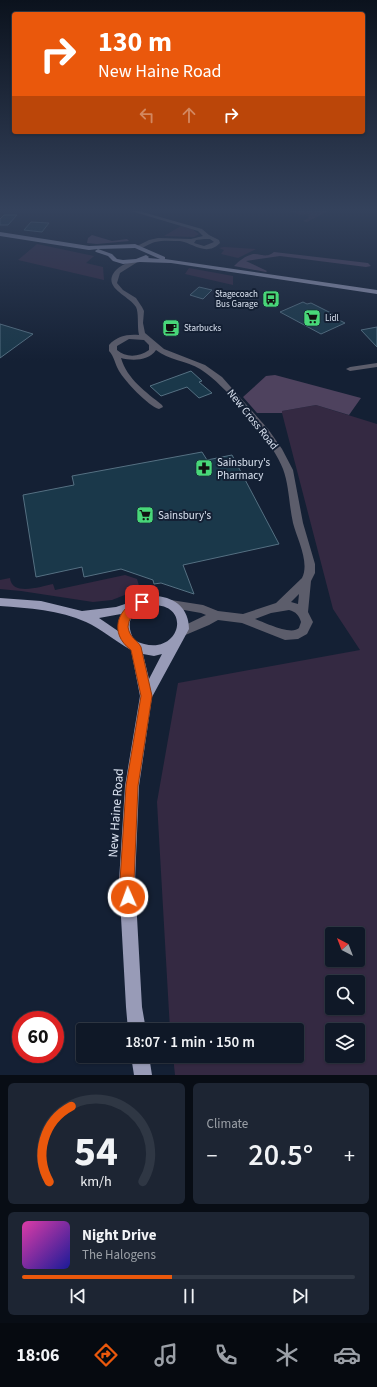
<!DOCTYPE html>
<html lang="en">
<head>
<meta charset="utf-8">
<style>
	body { margin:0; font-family:"Source Sans 3",sans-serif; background:#1d2533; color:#f1f3f6; height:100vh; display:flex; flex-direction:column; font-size:15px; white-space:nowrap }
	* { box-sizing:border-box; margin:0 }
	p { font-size:13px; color:#9ba0a7 }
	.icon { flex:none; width:22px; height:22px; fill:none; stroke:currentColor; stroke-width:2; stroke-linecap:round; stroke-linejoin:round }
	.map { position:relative; height:1075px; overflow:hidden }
	.side { display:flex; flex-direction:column; gap:8px; padding:8px; background:#080d15; flex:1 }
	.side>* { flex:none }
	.top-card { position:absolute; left:12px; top:12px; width:353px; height:122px; border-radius:4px; box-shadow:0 1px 3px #0004,0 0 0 1px #2f3744; background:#ea580c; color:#fff; overflow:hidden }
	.needle { width:26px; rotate:318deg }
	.controls { position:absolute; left:325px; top:927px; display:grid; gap:8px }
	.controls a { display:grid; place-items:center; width:40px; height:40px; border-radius:4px; background:#0f1827; box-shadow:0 1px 3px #0004,0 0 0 1px #2f3744; font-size:20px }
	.speed { position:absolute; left:12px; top:1011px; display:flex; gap:8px; font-size:20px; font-weight:700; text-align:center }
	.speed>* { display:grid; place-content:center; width:52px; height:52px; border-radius:50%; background:#0f1827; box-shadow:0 1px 3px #0004,0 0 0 1px #2f3744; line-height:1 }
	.speed .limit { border:6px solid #d22; background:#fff; color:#111 }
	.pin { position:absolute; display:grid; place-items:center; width:34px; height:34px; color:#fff; margin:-17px; border-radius:8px; box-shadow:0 2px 6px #0006 }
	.me { position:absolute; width:44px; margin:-22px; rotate:358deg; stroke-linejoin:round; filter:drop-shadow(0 0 3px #0008) }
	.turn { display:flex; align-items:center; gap:14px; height:84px; padding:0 20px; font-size:18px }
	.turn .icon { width:52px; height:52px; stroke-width:2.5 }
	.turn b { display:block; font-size:28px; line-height:34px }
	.lanes { display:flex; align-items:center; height:38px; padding:0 20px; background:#0003; justify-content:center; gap:20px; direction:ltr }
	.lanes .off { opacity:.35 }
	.big { font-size:30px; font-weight:600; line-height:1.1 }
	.side .card { flex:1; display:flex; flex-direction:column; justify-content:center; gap:6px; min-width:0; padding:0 14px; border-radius:6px; background:#1d2533 }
	.side .dial { align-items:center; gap:0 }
	.dial svg { height:104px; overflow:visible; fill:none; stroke:#2f3744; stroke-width:7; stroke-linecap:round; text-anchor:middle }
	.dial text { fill:#f1f3f6; stroke:none }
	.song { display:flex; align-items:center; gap:12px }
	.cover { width:48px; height:48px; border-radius:6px; background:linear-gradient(135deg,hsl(320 70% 55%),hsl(240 70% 35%)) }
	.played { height:4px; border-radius:2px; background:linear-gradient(90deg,#ea580c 45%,#2f3744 45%) }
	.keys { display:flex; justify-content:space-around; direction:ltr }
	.heat { display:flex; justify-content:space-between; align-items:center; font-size:22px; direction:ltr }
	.side .tiles { flex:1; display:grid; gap:8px; grid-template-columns:1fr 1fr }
	.card:last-child { grid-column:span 2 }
	.trip { position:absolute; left:76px; top:1023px; width:228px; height:40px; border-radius:4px; background:#0f1827; box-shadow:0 1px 3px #0004,0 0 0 1px #2f3744; font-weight:600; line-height:40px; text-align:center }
	.tabs { display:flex; height:64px; justify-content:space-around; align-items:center; background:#060a10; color:#9ba0a7 }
	.tabs .icon { width:28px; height:28px }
	.tabs .active { color:#ea580c }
	.tabs b { font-size:18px; color:#f1f3f6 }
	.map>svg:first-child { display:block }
	.green { fill:#342942; fill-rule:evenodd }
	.forest { fill:#4e425e }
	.building { fill:#1a384a; stroke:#557082 }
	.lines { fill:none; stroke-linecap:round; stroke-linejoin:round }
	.street { fill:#5c5d6b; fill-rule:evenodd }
	.primary { fill:#989bb7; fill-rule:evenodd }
	.route { fill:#ea580c; stroke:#983908 }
	.labels { text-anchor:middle; stroke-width:4; stroke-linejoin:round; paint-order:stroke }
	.far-poi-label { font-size:9px; fill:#dbe3f1; stroke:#142034; text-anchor:start }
	.street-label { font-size:11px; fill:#dbe3f1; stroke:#142034 }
	.poi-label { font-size:11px; fill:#dbe3f1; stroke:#142034; text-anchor:start }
	.near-street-label { font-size:13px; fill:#dbe3f1; stroke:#142034 }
</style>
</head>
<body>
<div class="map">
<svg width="377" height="1075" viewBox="0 0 377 1075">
	<rect width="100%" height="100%" fill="#142034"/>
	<g class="green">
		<polygon points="289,211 328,211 307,222 303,221 309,218 308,216 309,214 301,215 290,211 282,214"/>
		<polygon points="181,226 192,229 199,234 194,237 164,236"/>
		<polygon points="37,244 94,256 86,263 103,267 104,280 18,260"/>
		<polygon points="224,247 256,249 238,258 221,254 224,250 219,248"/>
		<polygon points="189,268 233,276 233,285 185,274"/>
		<path d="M316 405 377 424V1075H175L173 1056H297V1030H170L157 802 178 683 360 650 333 609 282 413V411ZM332 934H358V960H332ZM332 982H358V1008H332ZM332 1030H358V1056H332Z"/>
		<path d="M125 575 137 579 140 589 112 600 93 602 21 591 0 589V580L10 578C12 597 42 586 53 584L55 590Z"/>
	</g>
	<g class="forest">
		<polygon points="92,235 112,241 127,239 129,241 97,244 87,243 88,238"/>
		<path d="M274 252 368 263 371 266 366 267 280 256 246 261 267 271 266 272 234 266C239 261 245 256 253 254 261 253 265 259 274 252Z"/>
		<polygon points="275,375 361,398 349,415 316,405 282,411 282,413 257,413 243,397 266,376"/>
	</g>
	<g class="building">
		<polygon points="4,215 17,215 8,225 0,225 0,219"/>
		<polygon points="31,222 49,223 42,232 24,230"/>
		<polygon points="199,287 212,290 203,299 190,295"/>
		<polygon points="303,302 307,304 311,303 333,314 329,315 345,323 321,334 280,312"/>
		<polygon points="0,324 33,334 0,358"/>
		<polygon points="377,327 377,347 361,330"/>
		<polygon points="191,371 202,381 199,382 212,393 199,398 187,387 161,396 150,386"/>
		<polygon points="202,452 207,460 232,455 279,544 183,565 194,594 161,583 154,584 153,580 121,569 84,577 82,567 36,577 23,495 74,485 72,476"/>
	</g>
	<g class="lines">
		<g class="street">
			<path d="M131 211H139L202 229 209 235 219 240 220 243C206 257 193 243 180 241 172 241 163 240 155 242 148 244 143 249 137 248V246L149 240 158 238 191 239 203 236 198 231ZM204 239H210L214 242 204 246 194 243 196 240Z"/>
			<path d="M134 260 137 262 136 263 120 273 117 283 123 290 136 298 142 307 144 311 143 323 145 333 164 349 205 365 222 377 268 429 282 449 293 470 303 523 315 564V573L311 581 308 612 313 622 307 634 298 639 285 640 242 623 218 620 209 625 183 636 179 634 177 631 179 628 206 615 201 613 167 607 166 604 167 601 171 600 203 605 218 611 243 614 276 603 302 578C310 562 297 539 293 523 289 505 289 485 283 469 272 441 226 385 200 369 187 361 168 360 156 350 149 361 132 361 121 358 127 379 146 392 162 405L163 407 159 409C148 406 125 381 119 371 115 364 114 356 109 351V345C117 336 127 334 139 335 137 326 139 313 136 307 129 296 105 289 113 274 117 267 126 263 134 260ZM129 339 144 340 149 345V350C139 357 126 358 117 350V346ZM299 594 298 604 291 602ZM289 610C296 612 299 615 301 622 301 622 299 628 299 628 291 636 264 622 255 619L271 613Z"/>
			<polygon points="377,363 377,367 350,371 346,369 350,367"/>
		</g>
		<g class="primary">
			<path d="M0 232 89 246 135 244 165 257V259L377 290V294L171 263 140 262 123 264 113 261 108 256 96 252 95 251 98 249 89 250 0 236ZM135 248 160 259 148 258 149 257 146 255 136 259 123 260 117 259 112 254 98 249Z"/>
			<path d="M157 596C176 598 189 609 189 629L152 697 139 786 135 881 142 1007 146 1030H128L126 1007 119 881 125 786 140 696 131 650C115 641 101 629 86 622 60 610 28 608 0 606V598L41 601 82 611 116 607 146 597ZM151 605C196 603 178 663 134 640 124 622 132 608 151 605ZM121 614 118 622V631L99 618ZM143 654 154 656 162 654 149 679Z"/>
			<polygon points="131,1056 149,1056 152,1075 134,1075"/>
		</g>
	</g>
	<linearGradient id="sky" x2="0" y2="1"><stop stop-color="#0b121d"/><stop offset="0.58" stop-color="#34425c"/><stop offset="1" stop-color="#34425c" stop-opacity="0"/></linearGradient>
	<rect width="377" height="361" fill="url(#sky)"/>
	<path class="route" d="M142 598 146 599 147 602C141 615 130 609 128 627 130 639 137 639 141 647L152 696 138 786 134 881 135 897 133 902 128 904 123 902 121 897 120 881 126 786 141 696 131 650C108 633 117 607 142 598Z"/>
	<defs>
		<symbol id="bus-square" viewBox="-11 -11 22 22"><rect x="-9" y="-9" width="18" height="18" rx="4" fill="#48d779" stroke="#142034"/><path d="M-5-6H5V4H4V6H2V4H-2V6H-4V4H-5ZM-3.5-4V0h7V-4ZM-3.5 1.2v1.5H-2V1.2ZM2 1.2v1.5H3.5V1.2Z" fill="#111"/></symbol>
		<symbol id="supermarket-square" viewBox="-11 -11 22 22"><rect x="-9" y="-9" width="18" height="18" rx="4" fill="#48d779" stroke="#142034"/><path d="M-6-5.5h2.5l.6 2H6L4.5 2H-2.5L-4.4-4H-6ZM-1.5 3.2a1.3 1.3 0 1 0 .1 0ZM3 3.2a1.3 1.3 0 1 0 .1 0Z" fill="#111"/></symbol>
		<symbol id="cafe-square" viewBox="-11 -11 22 22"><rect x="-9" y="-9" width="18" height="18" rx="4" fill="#48d779" stroke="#142034"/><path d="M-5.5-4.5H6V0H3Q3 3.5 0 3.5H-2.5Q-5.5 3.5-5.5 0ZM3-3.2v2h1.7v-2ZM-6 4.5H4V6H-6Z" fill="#111"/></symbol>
		<symbol id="pharmacy-square" viewBox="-11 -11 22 22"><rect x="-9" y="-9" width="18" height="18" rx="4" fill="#48d779" stroke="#142034"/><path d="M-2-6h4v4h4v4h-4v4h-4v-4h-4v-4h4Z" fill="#111"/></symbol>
	</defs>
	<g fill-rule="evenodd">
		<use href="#bus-square" x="261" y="289" width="20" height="20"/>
		<use href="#supermarket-square" x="302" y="308" width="20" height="20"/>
		<use href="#cafe-square" x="161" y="318" width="20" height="20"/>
		<use href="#pharmacy-square" x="194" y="458" width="20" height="20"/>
		<use href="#supermarket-square" x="135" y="505" width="20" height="20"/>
	</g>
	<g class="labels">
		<g class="far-poi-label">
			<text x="258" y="297" text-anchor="end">Stagecoach<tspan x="258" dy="10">Bus Garage</tspan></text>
			<text x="325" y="321">Lidl</text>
			<text x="184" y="331">Starbucks</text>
		</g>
		<g class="street-label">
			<text transform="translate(253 419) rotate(51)" y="4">New Cross Road</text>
		</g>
		<g class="poi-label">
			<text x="217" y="466">Sainsbury's<tspan x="217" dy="13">Pharmacy</tspan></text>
			<text x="158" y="519">Sainsbury's</text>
		</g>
		<g class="near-street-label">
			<text transform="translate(115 813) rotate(-86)" y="5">New Haine Road</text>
		</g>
	</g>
</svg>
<div class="controls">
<a><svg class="needle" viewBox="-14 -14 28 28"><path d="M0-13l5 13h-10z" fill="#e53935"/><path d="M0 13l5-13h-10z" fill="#9ba0a7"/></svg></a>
<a><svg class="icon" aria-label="search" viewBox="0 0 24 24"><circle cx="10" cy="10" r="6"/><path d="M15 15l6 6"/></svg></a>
<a><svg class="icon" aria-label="layers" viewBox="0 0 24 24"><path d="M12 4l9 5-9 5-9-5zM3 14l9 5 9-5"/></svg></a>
</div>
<div class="speed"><div class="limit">60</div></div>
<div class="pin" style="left:142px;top:602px;background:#d93025"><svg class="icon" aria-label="arrive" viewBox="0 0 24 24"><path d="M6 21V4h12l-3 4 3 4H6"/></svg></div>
<svg class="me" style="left:128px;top:897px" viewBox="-20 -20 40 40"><circle r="17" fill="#ea580c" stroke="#fff" stroke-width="3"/><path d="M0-11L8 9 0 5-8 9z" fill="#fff"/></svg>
<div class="trip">18:07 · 1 min · 150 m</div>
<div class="top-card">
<div class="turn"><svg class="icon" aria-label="right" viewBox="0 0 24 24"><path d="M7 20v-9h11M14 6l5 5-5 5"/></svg><div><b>130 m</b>New Haine Road</div></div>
<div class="lanes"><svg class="icon off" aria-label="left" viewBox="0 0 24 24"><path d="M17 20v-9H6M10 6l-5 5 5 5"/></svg><svg class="icon off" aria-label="ahead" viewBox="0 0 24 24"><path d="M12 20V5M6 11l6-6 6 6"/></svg><svg class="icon" aria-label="right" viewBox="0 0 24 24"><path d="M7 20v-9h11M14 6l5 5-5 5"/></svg></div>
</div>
</div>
<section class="side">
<div class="tiles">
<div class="card dial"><svg viewBox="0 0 100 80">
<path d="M14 69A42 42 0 1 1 86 69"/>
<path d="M14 69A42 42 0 0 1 31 11" stroke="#ea580c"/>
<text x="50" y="56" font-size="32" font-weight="700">54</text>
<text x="50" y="72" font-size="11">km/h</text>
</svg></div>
<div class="card"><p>Climate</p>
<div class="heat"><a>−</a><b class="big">20.5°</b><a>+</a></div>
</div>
<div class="card">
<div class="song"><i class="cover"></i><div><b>Night Drive</b><p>The Halogens</p></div></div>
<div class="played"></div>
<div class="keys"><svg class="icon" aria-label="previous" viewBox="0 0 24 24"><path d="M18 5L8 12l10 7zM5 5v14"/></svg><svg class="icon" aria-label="pause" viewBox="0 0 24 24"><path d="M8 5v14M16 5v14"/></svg><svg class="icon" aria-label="next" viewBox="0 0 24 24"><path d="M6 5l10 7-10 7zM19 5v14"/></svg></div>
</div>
</div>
</section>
<nav class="tabs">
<b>18:06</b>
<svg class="icon active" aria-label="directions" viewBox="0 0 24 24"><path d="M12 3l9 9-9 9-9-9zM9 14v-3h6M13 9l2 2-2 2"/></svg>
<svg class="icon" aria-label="music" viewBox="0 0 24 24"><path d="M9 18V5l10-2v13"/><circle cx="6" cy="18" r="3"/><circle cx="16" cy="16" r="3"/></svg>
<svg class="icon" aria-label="phone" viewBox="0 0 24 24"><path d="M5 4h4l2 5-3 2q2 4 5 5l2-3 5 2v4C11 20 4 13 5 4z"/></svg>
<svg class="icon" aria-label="climate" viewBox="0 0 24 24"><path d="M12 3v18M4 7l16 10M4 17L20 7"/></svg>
<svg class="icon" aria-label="car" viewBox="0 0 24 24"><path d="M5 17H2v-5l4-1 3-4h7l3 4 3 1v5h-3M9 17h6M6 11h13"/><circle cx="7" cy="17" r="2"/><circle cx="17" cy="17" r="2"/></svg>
</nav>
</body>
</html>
